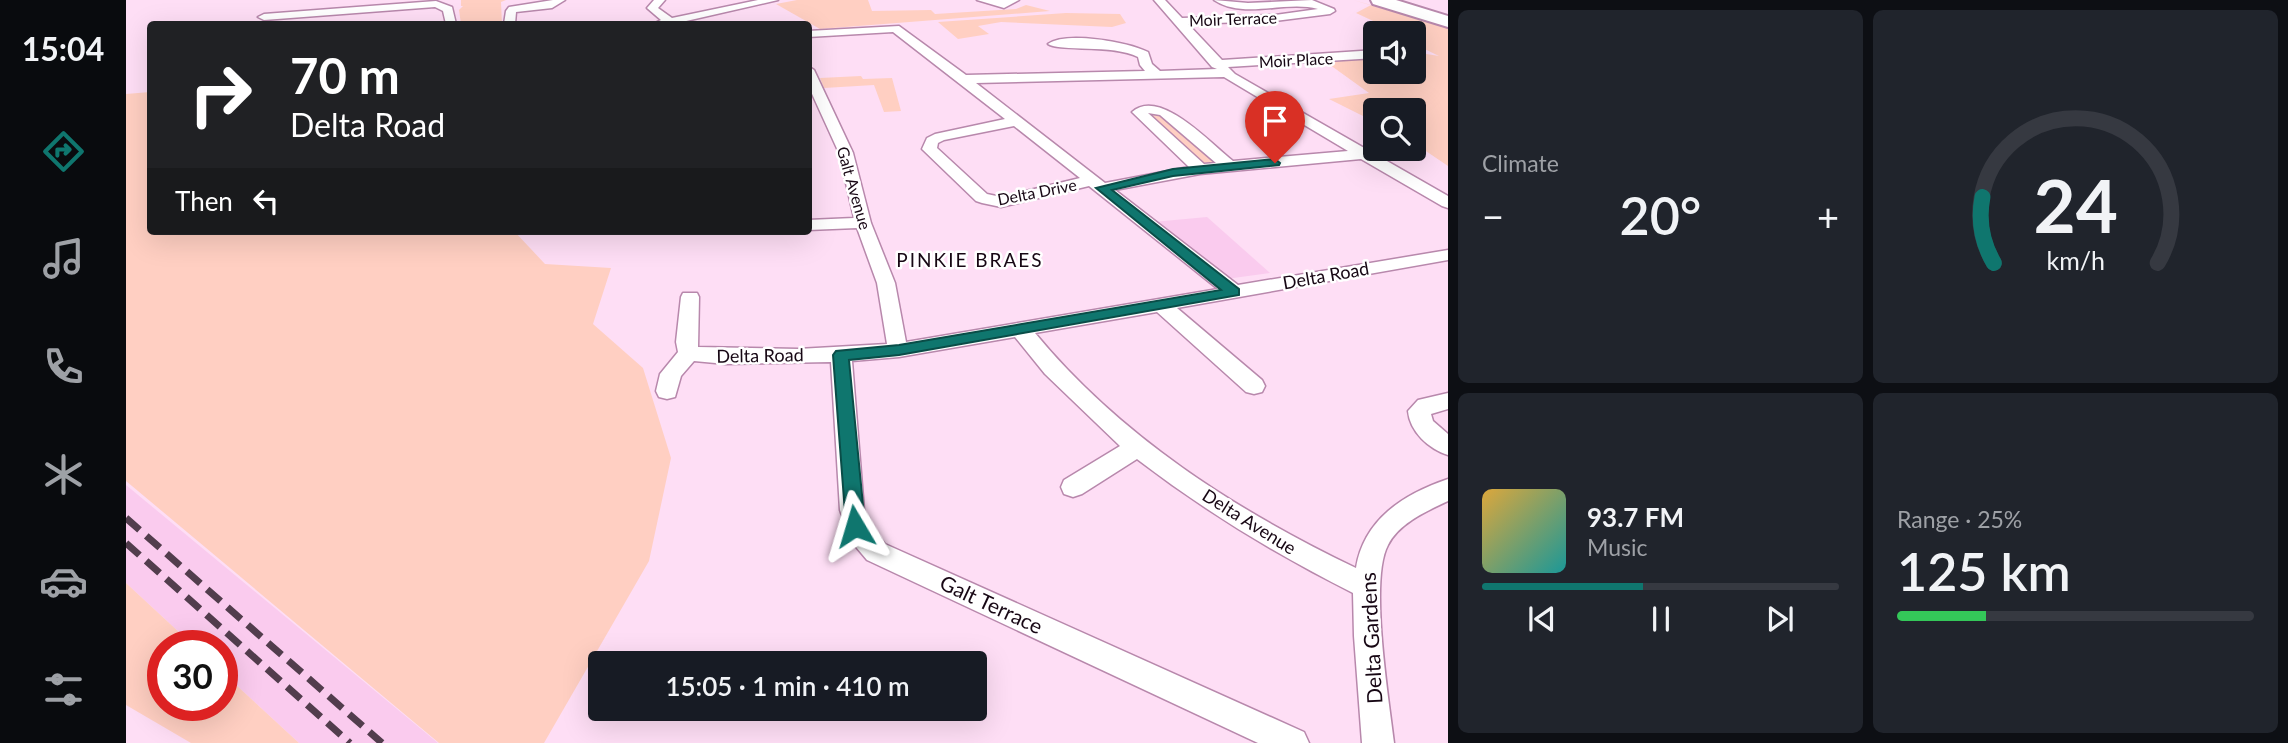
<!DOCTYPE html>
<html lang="en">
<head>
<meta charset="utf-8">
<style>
	body { margin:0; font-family:Lato,sans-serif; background:#20242c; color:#f1f3f6; height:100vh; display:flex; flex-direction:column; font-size:26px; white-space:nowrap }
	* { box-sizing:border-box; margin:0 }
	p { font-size:23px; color:#9ea1a6 }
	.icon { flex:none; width:38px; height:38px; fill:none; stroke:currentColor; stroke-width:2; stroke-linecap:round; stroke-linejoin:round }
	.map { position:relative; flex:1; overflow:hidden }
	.panel { display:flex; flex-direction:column; gap:10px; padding:10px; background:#0d0f14; width:840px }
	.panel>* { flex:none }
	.banner { position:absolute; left:21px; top:21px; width:665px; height:214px; border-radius:7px; box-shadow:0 7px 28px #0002; background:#202124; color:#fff; overflow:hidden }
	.tools { position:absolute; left:1237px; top:21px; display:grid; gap:14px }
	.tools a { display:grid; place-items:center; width:63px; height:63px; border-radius:7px; background:#171b24; box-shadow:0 7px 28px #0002; font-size:35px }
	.speed { position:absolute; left:21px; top:630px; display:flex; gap:14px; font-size:35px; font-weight:700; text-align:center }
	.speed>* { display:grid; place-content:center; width:91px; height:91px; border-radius:50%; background:#171b24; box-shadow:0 7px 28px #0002; line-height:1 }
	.speed .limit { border:10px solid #d22; background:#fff; color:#111 }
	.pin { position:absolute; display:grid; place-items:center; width:60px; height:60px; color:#fff; margin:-72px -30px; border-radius:50% 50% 50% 0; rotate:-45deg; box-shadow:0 0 7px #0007 }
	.pin .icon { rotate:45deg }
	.me { position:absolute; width:77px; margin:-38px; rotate:353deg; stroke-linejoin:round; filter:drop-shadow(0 0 5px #0008) }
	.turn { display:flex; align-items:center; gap:24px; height:147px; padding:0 28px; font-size:32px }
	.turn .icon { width:91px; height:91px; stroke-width:2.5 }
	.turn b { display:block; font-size:49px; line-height:60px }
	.then { display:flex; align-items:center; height:66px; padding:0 28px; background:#0003; gap:14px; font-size:26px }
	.big { font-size:52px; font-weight:600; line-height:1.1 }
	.panel .tile { flex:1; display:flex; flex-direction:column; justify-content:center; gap:10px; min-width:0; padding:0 24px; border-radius:10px; background:#20242c }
	.panel .dial { align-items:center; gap:0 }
	.dial svg { height:182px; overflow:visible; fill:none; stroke:#363941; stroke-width:7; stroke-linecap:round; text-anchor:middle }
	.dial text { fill:#f1f3f6; stroke:none }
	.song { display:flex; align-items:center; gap:21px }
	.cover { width:84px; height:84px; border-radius:10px; background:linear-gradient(135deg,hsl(40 70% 55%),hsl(180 70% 35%)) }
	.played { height:7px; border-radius:4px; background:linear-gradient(90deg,#0f766e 45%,#363941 45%) }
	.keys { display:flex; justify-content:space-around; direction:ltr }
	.heat { display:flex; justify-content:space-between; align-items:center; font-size:38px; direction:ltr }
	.charge { height:10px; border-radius:5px; background:linear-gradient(90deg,#34c759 25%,#363941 0) }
	.panel .tiles { flex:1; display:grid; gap:10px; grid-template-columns:repeat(2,1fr) }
	.trip { position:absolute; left:462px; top:651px; width:399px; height:70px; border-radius:7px; background:#171b24; box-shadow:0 7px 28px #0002; font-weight:600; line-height:70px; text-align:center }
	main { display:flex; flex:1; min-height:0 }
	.tab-bar { display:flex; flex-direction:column; width:126px; justify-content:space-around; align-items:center; background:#090b0e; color:#9ea1a6 }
	.tab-bar .icon { width:49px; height:49px }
	.tab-bar .selected { color:#0f766e }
	.tab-bar b { font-size:32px; color:#f1f3f6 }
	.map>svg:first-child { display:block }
	.built { fill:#facbee }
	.green { fill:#ffcfc2 }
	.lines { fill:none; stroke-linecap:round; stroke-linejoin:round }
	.minor-casing { stroke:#b888ac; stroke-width:3 }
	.primary-casing { stroke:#b888ac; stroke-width:4 }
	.minor { fill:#fff; fill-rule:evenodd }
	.primary { fill:#fff; fill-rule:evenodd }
	.rail { stroke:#523d4d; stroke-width:7; stroke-dasharray:18 9; stroke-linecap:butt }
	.route { fill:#0f766e; stroke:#0a4d48; stroke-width:2 }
	.labels { text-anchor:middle; stroke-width:5; stroke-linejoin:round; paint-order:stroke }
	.far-street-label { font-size:16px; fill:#170714; stroke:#fff }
	.street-label { font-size:18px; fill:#170714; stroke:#fff }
	.neighbourhood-label { font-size:19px; letter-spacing:2px; fill:#170714; stroke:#fff }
	.near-street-label { font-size:21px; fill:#170714; stroke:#fff }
</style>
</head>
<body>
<main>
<nav class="tab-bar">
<b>15:04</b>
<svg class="icon selected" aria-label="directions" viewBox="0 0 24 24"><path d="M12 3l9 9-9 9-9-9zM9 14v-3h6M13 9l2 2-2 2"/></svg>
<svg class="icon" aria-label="music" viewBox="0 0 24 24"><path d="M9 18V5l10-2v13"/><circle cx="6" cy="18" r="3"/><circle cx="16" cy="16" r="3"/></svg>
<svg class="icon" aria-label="phone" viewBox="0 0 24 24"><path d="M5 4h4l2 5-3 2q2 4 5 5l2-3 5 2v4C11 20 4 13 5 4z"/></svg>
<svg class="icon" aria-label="climate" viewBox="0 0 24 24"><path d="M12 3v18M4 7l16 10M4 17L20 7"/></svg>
<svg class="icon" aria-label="car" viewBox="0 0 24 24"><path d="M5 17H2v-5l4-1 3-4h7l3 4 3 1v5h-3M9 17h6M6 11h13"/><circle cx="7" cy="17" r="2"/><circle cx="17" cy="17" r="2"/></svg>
<svg class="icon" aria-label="filters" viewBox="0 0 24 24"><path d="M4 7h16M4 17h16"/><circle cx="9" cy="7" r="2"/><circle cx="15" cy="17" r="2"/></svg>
</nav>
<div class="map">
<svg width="1322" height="743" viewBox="0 0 1322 743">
	<rect width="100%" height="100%" fill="#fedef5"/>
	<g class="built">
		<polygon points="1081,217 1144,273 1100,279 1027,222"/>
		<polygon points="0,485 312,743 173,743 96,672 96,646 68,646 0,583"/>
	</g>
	<g class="green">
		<polygon points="335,0 380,0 375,2 376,24 335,24 333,10 337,6 335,6"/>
		<polygon points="671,0 742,0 746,11 805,10 809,14 890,9 900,5 924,11 694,29 650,4"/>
		<polygon points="1227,0 1322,28 1322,166 1288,143 1288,110 1250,110 1249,122 1203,99 1243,93 1200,62 1249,56 1250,72 1288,72 1288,52 1313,56 1288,44 1288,33 1273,33 1230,13 1245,5"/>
		<polygon points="940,13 994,14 1000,23 986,27 875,22 852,26 863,34 832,39 812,22"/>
		<polygon points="735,76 737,79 766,78 775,111 758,112 748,85 698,88 694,78"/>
		<polygon points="24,92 24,231 388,231 419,264 485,268 467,324 517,368 545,458 523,561 418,743 313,743 0,481 0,94"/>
		<polygon points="1020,112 1031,112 1090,162 1076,163"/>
		<polygon points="0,583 68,646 37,646 37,705 96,705 96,672 173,743 65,743 0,705"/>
	</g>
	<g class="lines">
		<defs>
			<g id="minor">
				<polygon points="427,0 439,0 426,8 390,12 389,24 378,24 380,11 383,7"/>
				<polygon points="528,0 539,0 532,8 546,18 632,0 652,0 547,24 527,24 535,20 521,8"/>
				<polygon points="851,0 893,0 878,8"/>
				<path d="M1028 0H1039L1056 18 1149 15 1192 9C1159 0 1118 20 1088 0L1122 3 1186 0 1208 9 1209 11 1204 14 1149 21 1062 24 1096 60 1250 50V58L1102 67 1109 74 1322 196V208L1316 206 1235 159 1074 174 989 190 1112 285 1322 250V260L1051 308 1136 380 1139 386 1136 392 1128 394 1120 392 1031 312 909 333C994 436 1109 510 1230 568 1238 519 1278 494 1322 479V501C1301 511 1273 523 1262 545 1243 580 1263 700 1268 743H1236L1228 636 1227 593C1151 555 1079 511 1011 459L956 494 947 497 938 494 935 487 938 480 994 446 919 374 889 337 773 357 726 361 738 510 743 525 759 544 1178 732 1183 743H1132L741 560 725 541 714 510 705 362 600 364 568 361 555 376 549 397 541 399 533 397 530 391 534 374 552 352 550 342 555 297 557 293H571L573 297 572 347 672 349 761 344 751 283 731 228 682 230V220L728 218 713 153 682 85V66L688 70 727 153 745 223 769 283 780 342 1092 289 963 186 875 207 856 203 850 201 796 149 801 138 809 134 879 119 767 32 682 37V31L773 26 840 75 1019 71 1014 65 1012 57C987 44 933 52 922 44 940 31 1002 42 1022 52L1026 64 1034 71 1091 69 1086 67ZM1098 77 1222 151 1107 161C1085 144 1034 87 1006 112L1063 167 979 183 850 83ZM1022 113 1034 115 1090 163 1078 164ZM888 126 954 178 875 197 861 194 811 148 812 143 818 140Z"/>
				<polygon points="310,1 326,7 330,24 320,24 317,11 309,7 138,20 132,17 138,14"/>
				<polygon points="1288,43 1294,44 1296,47 1288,51"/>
				<path d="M1322 393V409L1305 414 1307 421 1322 434V455C1303 449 1284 432 1282 411L1292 400Z"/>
			</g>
			<polygon id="primary" points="1245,0 1270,0 1322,16 1322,27 1247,4"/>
		</defs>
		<use href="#minor" class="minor-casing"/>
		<use href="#primary" class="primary-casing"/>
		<use href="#minor" class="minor"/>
		<use href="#primary" class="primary"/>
		<g class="rail">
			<polyline points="0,518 256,743"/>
			<polyline points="0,543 224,743"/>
		</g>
	</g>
	<polygon class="route" points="1149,159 1154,163 1153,165 1047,176 986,190 1113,289 1113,295 773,355 723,360 739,526 736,532 729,534 722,532 720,526 707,355 710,351 773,345 1095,290 970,188 1047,169"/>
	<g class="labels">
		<g class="far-street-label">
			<text transform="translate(1107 19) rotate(-2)" y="6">Moir Terrace</text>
			<text transform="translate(1170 60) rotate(-3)" y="6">Moir Place</text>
			<text transform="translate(728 188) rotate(74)" y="6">Galt Avenue</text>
			<text transform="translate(911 192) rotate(-11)" y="6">Delta Drive</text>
		</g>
		<g class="street-label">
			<text transform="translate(1200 276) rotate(-10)" y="6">Delta Road</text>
			<text transform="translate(634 356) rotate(-1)" y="6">Delta Road</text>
			<text transform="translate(1123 522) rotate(32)" y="6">Delta Avenue</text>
		</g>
		<g class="neighbourhood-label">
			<text x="844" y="267">PINKIE BRAES</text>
		</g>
		<g class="near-street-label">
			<text transform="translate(865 605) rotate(25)" y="7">Galt Terrace</text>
			<text transform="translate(1246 638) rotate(-93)" y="7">Delta Gardens</text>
		</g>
	</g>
</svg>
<div class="tools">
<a><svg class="icon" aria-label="sound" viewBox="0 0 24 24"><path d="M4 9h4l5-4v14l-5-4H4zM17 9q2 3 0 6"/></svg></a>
<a><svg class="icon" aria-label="search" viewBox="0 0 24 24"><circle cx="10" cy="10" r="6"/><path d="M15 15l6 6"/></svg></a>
</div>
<div class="speed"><div class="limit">30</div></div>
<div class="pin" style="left:1149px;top:163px;background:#d93025"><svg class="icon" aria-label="arrive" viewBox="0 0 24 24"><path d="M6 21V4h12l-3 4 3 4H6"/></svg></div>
<svg class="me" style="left:729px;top:526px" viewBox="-20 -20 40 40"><path d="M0-17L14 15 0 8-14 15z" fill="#0f766e" stroke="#fff" stroke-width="4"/></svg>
<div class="trip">15:05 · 1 min · 410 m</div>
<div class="banner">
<div class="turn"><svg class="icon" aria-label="right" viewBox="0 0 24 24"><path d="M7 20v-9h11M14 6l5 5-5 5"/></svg><div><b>70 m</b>Delta Road</div></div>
<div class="then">Then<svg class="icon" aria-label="left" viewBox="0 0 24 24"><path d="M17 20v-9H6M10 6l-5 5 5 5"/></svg></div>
</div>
</div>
<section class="panel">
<div class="tiles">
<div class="tile"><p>Climate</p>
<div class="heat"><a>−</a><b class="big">20°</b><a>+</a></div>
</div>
<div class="tile dial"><svg viewBox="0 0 100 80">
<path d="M14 69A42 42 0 1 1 86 69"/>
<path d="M14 69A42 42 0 0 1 9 40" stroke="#0f766e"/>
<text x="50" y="56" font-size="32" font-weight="700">24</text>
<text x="50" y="72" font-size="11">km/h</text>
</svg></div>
<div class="tile">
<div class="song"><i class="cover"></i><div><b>93.7 FM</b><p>Music</p></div></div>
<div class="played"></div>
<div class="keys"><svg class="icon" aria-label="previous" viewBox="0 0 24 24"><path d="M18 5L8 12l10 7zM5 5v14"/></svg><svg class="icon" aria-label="pause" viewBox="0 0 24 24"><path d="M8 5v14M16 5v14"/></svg><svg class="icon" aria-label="next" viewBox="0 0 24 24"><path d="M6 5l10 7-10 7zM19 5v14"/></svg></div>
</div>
<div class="tile"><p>Range · 25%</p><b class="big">125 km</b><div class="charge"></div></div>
</div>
</section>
</main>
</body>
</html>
